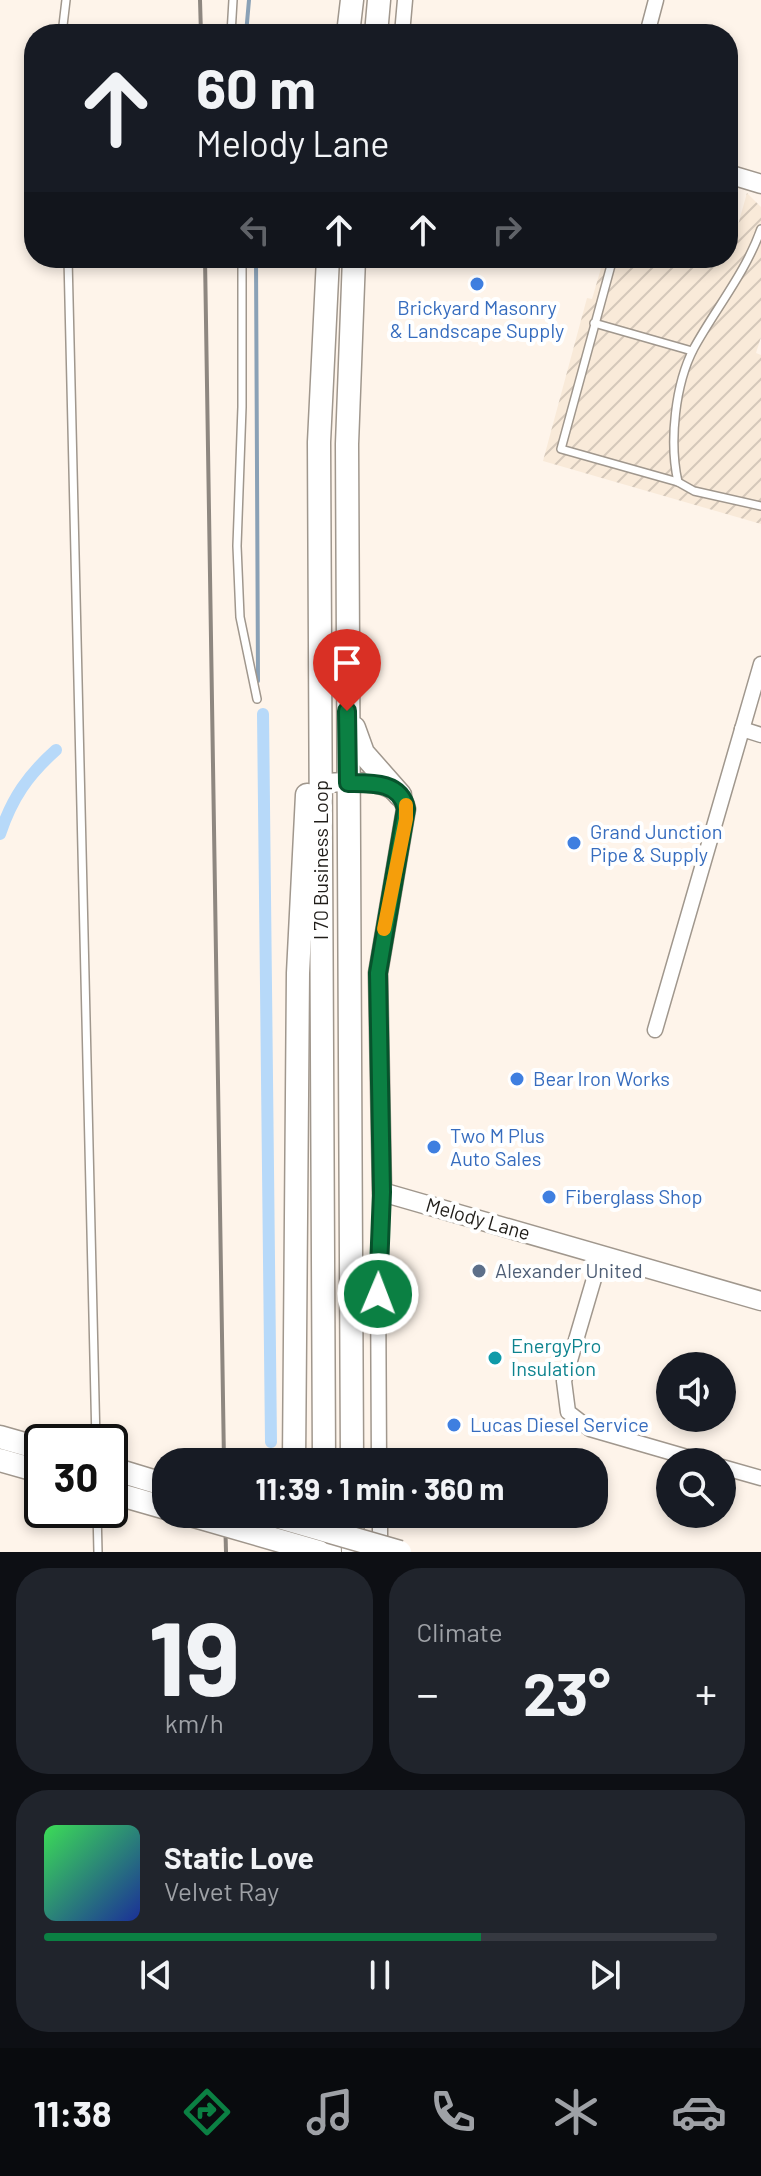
<!DOCTYPE html>
<html lang="en">
<head>
<meta charset="utf-8">
<style>
	body { margin:0; font-family:Barlow,sans-serif; background:#20242c; color:#f1f3f6; height:100vh; display:flex; flex-direction:column; font-size:30px; white-space:nowrap }
	* { box-sizing:border-box; margin:0 }
	p { font-size:26px; color:#9ea1a6 }
	.icon { flex:none; width:44px; height:44px; fill:none; stroke:currentColor; stroke-width:2; stroke-linecap:round; stroke-linejoin:round }
	.map { position:relative; height:1552px; overflow:hidden }
	.side { display:flex; flex-direction:column; gap:16px; padding:16px; background:#0d0f14; flex:1 }
	.side>* { flex:none }
	.top-card { position:absolute; left:24px; top:24px; width:714px; height:244px; border-radius:32px; box-shadow:0 4px 12px #0003; background:#171b24; color:#f1f3f6; overflow:hidden }
	.buttons { position:absolute; left:656px; top:1352px; display:grid; gap:16px }
	.buttons a { display:grid; place-items:center; width:80px; height:80px; border-radius:50%; background:#171b24; box-shadow:0 4px 12px #0003; font-size:40px }
	.speed { position:absolute; left:24px; top:1424px; display:flex; gap:16px; font-size:40px; font-weight:700; text-align:center }
	.speed>* { display:grid; place-content:center; width:104px; height:104px; border-radius:50%; background:#171b24; box-shadow:0 4px 12px #0003; line-height:1 }
	.speed .limit { border:4px solid #111; border-radius:12px; background:#fff; color:#111 }
	.pin { position:absolute; display:grid; place-items:center; width:68px; height:68px; color:#fff; margin:-82px -34px; border-radius:50% 50% 50% 0; rotate:-45deg; box-shadow:0 0 8px #0007 }
	.pin .icon { rotate:45deg }
	.me { position:absolute; width:88px; margin:-44px; rotate:1deg; stroke-linejoin:round; filter:drop-shadow(0 0 6px #0008) }
	.turn { display:flex; align-items:center; gap:28px; height:168px; padding:0 40px; font-size:36px }
	.turn .icon { width:104px; height:104px; stroke-width:2.5 }
	.turn b { display:block; font-size:56px; line-height:68px }
	.lanes { display:flex; align-items:center; height:76px; padding:0 40px; background:#0003; justify-content:center; gap:40px; direction:ltr }
	.lanes .off { opacity:.35 }
	.big { font-size:60px; font-weight:700; line-height:1.1 }
	.side .tile { flex:1; display:flex; flex-direction:column; justify-content:center; gap:12px; min-width:0; padding:0 28px; border-radius:32px; background:#20242c }
	.side .dial { align-items:center; gap:0 }
	.dial b { font-size:104px; line-height:1 }
	.song { display:flex; align-items:center; gap:24px }
	.cover { width:96px; height:96px; border-radius:12px; background:linear-gradient(135deg,hsl(130 70% 55%),hsl(230 70% 35%)) }
	.played { height:8px; border-radius:4px; background:linear-gradient(90deg,#0b8043 65%,#363941 65%) }
	.keys { display:flex; justify-content:space-around; direction:ltr }
	.heat { display:flex; justify-content:space-between; align-items:center; font-size:44px; direction:ltr }
	.side .tiles { flex:1; display:grid; gap:16px; grid-template-columns:1fr 1fr }
	.tile:last-child { grid-column:span 2 }
	.trip { position:absolute; left:152px; top:1448px; width:456px; height:80px; border-radius:32px; background:#171b24; box-shadow:0 4px 12px #0003; font-weight:700; line-height:80px; text-align:center }
	.dock { display:flex; height:128px; justify-content:space-around; align-items:center; background:#090b0e; color:#9ea1a6 }
	.dock .icon { width:56px; height:56px }
	.dock .on { color:#0b8043 }
	.dock b { font-size:36px; color:#f1f3f6 }
	.map>svg:first-child { display:block }
	.industrial { fill:url(#industrial-furrows) }
	.lines { fill:none; stroke-linecap:round; stroke-linejoin:round }
	.stream { stroke:#8aa1b6; stroke-width:4 }
	.canal { stroke:#b7d9f9; stroke-width:12 }
	.lane-casing { stroke:#a0978d; stroke-width:10 }
	.street-casing { stroke:#a0978d; stroke-width:17 }
	.secondary-casing { stroke:#a0978d; stroke-width:21 }
	.primary-casing { stroke:#a0978d; stroke-width:25 }
	.lane { stroke:#fff; stroke-width:7 }
	.street { stroke:#fff; stroke-width:14 }
	.secondary { stroke:#fff; stroke-width:18 }
	.primary { stroke:#fff; stroke-width:22 }
	.rail { stroke:#8e8780; stroke-width:4 }
	.primary-bridge-casing { stroke:#a0978d; stroke-width:25; stroke-linecap:butt }
	.primary-bridge { stroke:#fff; stroke-width:22 }
	.route-casing { stroke:#07532c; stroke-width:20 }
	.route { stroke:#0b8043; stroke-width:14 }
	.slow { stroke:#f59e0b; stroke-width:14 }
	.shop-dot { fill:#3f7fe0; stroke:#fff; stroke-width:3 }
	.service-dot { fill:#5c6f8a; stroke:#fff; stroke-width:3 }
	.culture-dot { fill:#0f9aa8; stroke:#fff; stroke-width:3 }
	.labels { text-anchor:middle; stroke-width:8; stroke-linejoin:round; paint-order:stroke }
	.shop-label { font-size:20px; fill:#366cbe; stroke:#fff; text-anchor:start }
	.street-label { font-size:20px; fill:#201d19; stroke:#fff }
	.service-label { font-size:20px; fill:#4e5e75; stroke:#fff; text-anchor:start }
	.culture-label { font-size:20px; fill:#0d838f; stroke:#fff; text-anchor:start }
</style>
</head>
<body>
<div class="map">
<svg width="761" height="1552" viewBox="0 0 761 1552">
	<defs>
		<pattern id="industrial-furrows" width="10" height="10" patternUnits="userSpaceOnUse" patternTransform="scale(2)"><rect width="10" height="10" fill="#f9ead9"/><path d="M-1 1l2-2M0 10L10 0M9 11l2-2" fill="none" stroke="#d5c8ba"/></pattern>
	</defs>
	<rect width="100%" height="100%" fill="#fef4ea"/>
	<polygon class="industrial" points="747,193 761,207 761,337 756,353 761,355 761,524 543,461 587,298 592,299 604,258 728,258 728,246 732,246"/>
	<g class="lines">
		<g class="stream">
			<polyline points="246,34 249,0"/>
			<polyline points="256,258 258,681"/>
		</g>
		<g class="canal">
			<polyline points="263,714 271,1442"/>
			<path d="M0 834C12 798 28 775 56 750"/>
		</g>
		<defs>
			<g id="lane">
				<polyline points="62,34 66,0"/>
				<polyline points="231,34 233,0"/>
				<polyline points="68,258 96,1442"/>
				<polyline points="242,258 242,407 237,546 240,617 257,699"/>
				<polyline points="613,258 561,449 678,482 694,491 761,506"/>
				<polyline points="594,323 692,351"/>
				<path d="M678 482C669 442 675 384 694 348 716 308 746 272 761 229"/>
				<polyline points="97,1510 98,1552"/>
			</g>
			<g id="street">
				<polyline points="402,34 405,0"/>
				<polyline points="647,34 656,0"/>
				<polyline points="742,729 761,735"/>
				<polyline points="655,1030 761,664"/>
				<polyline points="601,1255 564,1381 568,1412 590,1429 704,1462"/>
				<polyline points="379,1462 378,1266 382,1192"/>
				<polyline points="722,1467 761,1478"/>
				<polyline points="380,1514 380,1552"/>
			</g>
			<g id="secondary">
				<polyline points="728,174 761,184"/>
				<path d="M321 783C347 783 399 774 406 809L378 973 382 1192 761 1301"/>
			</g>
			<g id="primary">
				<polyline points="348,34 352,0"/>
				<polyline points="376,34 379,0"/>
				<polyline points="354,728 363,753 400,795"/>
				<polyline points="0,1437 42,1449"/>
				<polyline points="0,1460 42,1472"/>
				<polyline points="294,1462 298,973 307,795"/>
				<polyline points="324,1462 319,442 328,258"/>
				<polyline points="352,1462 347,444 354,258"/>
				<polyline points="110,1468 166,1485"/>
				<polyline points="110,1492 166,1508"/>
				<polyline points="327,1514 330,1552"/>
				<polyline points="352,1514 353,1552"/>
			</g>
		</defs>
		<use href="#lane" class="lane-casing"/>
		<use href="#street" class="street-casing"/>
		<use href="#secondary" class="secondary-casing"/>
		<use href="#primary" class="primary-casing"/>
		<use href="#lane" class="lane"/>
		<use href="#street" class="street"/>
		<use href="#secondary" class="secondary"/>
		<use href="#primary" class="primary"/>
		<g class="rail">
			<polyline points="200,0 201,34"/>
			<polyline points="205,258 224,1462"/>
			<polyline points="225,1514 226,1552"/>
		</g>
		<defs>
			<g id="primary-bridge">
				<polyline points="187,1514 319,1552"/>
				<polyline points="268,1514 400,1552"/>
			</g>
		</defs>
		<use href="#primary-bridge" class="primary-bridge-casing"/>
		<use href="#primary-bridge" class="primary-bridge"/>
	</g>
	<g class="lines">
		<defs>
			<path id="route" d="M347 711 348 783C370 783 401 781 406 809L378 973 382 1192 378 1294"/>
		</defs>
		<use href="#route" class="route-casing"/>
		<use href="#route" class="route"/>
		<polyline class="slow" points="384,929 406,819 406,805"/>
	</g>
	<g class="shop-dot">
		<circle cx="477" cy="284" r="8"/>
		<circle cx="574" cy="843" r="8"/>
		<circle cx="517" cy="1079" r="8"/>
		<circle cx="434" cy="1147" r="8"/>
		<circle cx="549" cy="1197" r="8"/>
		<circle cx="454" cy="1425" r="8"/>
	</g>
	<circle class="service-dot" cx="479" cy="1271" r="8"/>
	<circle class="culture-dot" cx="495" cy="1358" r="8"/>
	<g class="labels">
		<g class="shop-label">
			<text x="477" y="315" text-anchor="middle">Brickyard Masonry<tspan x="477" dy="23">&amp; Landscape Supply</tspan></text>
			<text x="590" y="839">Grand Junction<tspan x="590" dy="23">Pipe &amp; Supply</tspan></text>
			<text x="533" y="1086">Bear Iron Works</text>
			<text x="450" y="1143">Two M Plus<tspan x="450" dy="23">Auto Sales</tspan></text>
			<text x="565" y="1204">Fiberglass Shop</text>
			<text x="470" y="1432">Lucas Diesel Service</text>
		</g>
		<g class="street-label">
			<text transform="translate(321 860) rotate(-90)" y="7">I 70 Business Loop</text>
			<text transform="translate(478 1219) rotate(16)" y="7">Melody Lane</text>
		</g>
		<g class="service-label">
			<text x="495" y="1278">Alexander United</text>
		</g>
		<g class="culture-label">
			<text x="511" y="1353">EnergyPro<tspan x="511" dy="23">Insulation</tspan></text>
		</g>
	</g>
</svg>
<div class="buttons">
<a><svg class="icon" aria-label="sound" viewBox="0 0 24 24"><path d="M4 9h4l5-4v14l-5-4H4zM17 9q2 3 0 6"/></svg></a>
<a><svg class="icon" aria-label="search" viewBox="0 0 24 24"><circle cx="10" cy="10" r="6"/><path d="M15 15l6 6"/></svg></a>
</div>
<div class="speed"><div class="limit">30</div></div>
<div class="pin" style="left:347px;top:711px;background:#d93025"><svg class="icon" aria-label="arrive" viewBox="0 0 24 24"><path d="M6 21V4h12l-3 4 3 4H6"/></svg></div>
<svg class="me" style="left:378px;top:1294px" viewBox="-20 -20 40 40"><circle r="17" fill="#0b8043" stroke="#fff" stroke-width="3"/><path d="M0-11L8 9 0 5-8 9z" fill="#fff"/></svg>
<div class="trip">11:39 · 1 min · 360 m</div>
<div class="top-card">
<div class="turn"><svg class="icon" aria-label="ahead" viewBox="0 0 24 24"><path d="M12 20V5M6 11l6-6 6 6"/></svg><div><b>60 m</b>Melody Lane</div></div>
<div class="lanes"><svg class="icon off" aria-label="left" viewBox="0 0 24 24"><path d="M17 20v-9H6M10 6l-5 5 5 5"/></svg><svg class="icon" aria-label="ahead" viewBox="0 0 24 24"><path d="M12 20V5M6 11l6-6 6 6"/></svg><svg class="icon" aria-label="ahead" viewBox="0 0 24 24"><path d="M12 20V5M6 11l6-6 6 6"/></svg><svg class="icon off" aria-label="right" viewBox="0 0 24 24"><path d="M7 20v-9h11M14 6l5 5-5 5"/></svg></div>
</div>
</div>
<section class="side">
<div class="tiles">
<div class="tile dial"><b>19</b><p>km/h</p></div>
<div class="tile"><p>Climate</p>
<div class="heat"><a>−</a><b class="big">23°</b><a>+</a></div>
</div>
<div class="tile">
<div class="song"><i class="cover"></i><div><b>Static Love</b><p>Velvet Ray</p></div></div>
<div class="played"></div>
<div class="keys"><svg class="icon" aria-label="previous" viewBox="0 0 24 24"><path d="M18 5L8 12l10 7zM5 5v14"/></svg><svg class="icon" aria-label="pause" viewBox="0 0 24 24"><path d="M8 5v14M16 5v14"/></svg><svg class="icon" aria-label="next" viewBox="0 0 24 24"><path d="M6 5l10 7-10 7zM19 5v14"/></svg></div>
</div>
</div>
</section>
<nav class="dock">
<b>11:38</b>
<svg class="icon on" aria-label="directions" viewBox="0 0 24 24"><path d="M12 3l9 9-9 9-9-9zM9 14v-3h6M13 9l2 2-2 2"/></svg>
<svg class="icon" aria-label="music" viewBox="0 0 24 24"><path d="M9 18V5l10-2v13"/><circle cx="6" cy="18" r="3"/><circle cx="16" cy="16" r="3"/></svg>
<svg class="icon" aria-label="phone" viewBox="0 0 24 24"><path d="M5 4h4l2 5-3 2q2 4 5 5l2-3 5 2v4C11 20 4 13 5 4z"/></svg>
<svg class="icon" aria-label="climate" viewBox="0 0 24 24"><path d="M12 3v18M4 7l16 10M4 17L20 7"/></svg>
<svg class="icon" aria-label="car" viewBox="0 0 24 24"><path d="M5 17H2v-5l4-1 3-4h7l3 4 3 1v5h-3M9 17h6M6 11h13"/><circle cx="7" cy="17" r="2"/><circle cx="17" cy="17" r="2"/></svg>
</nav>
</body>
</html>
